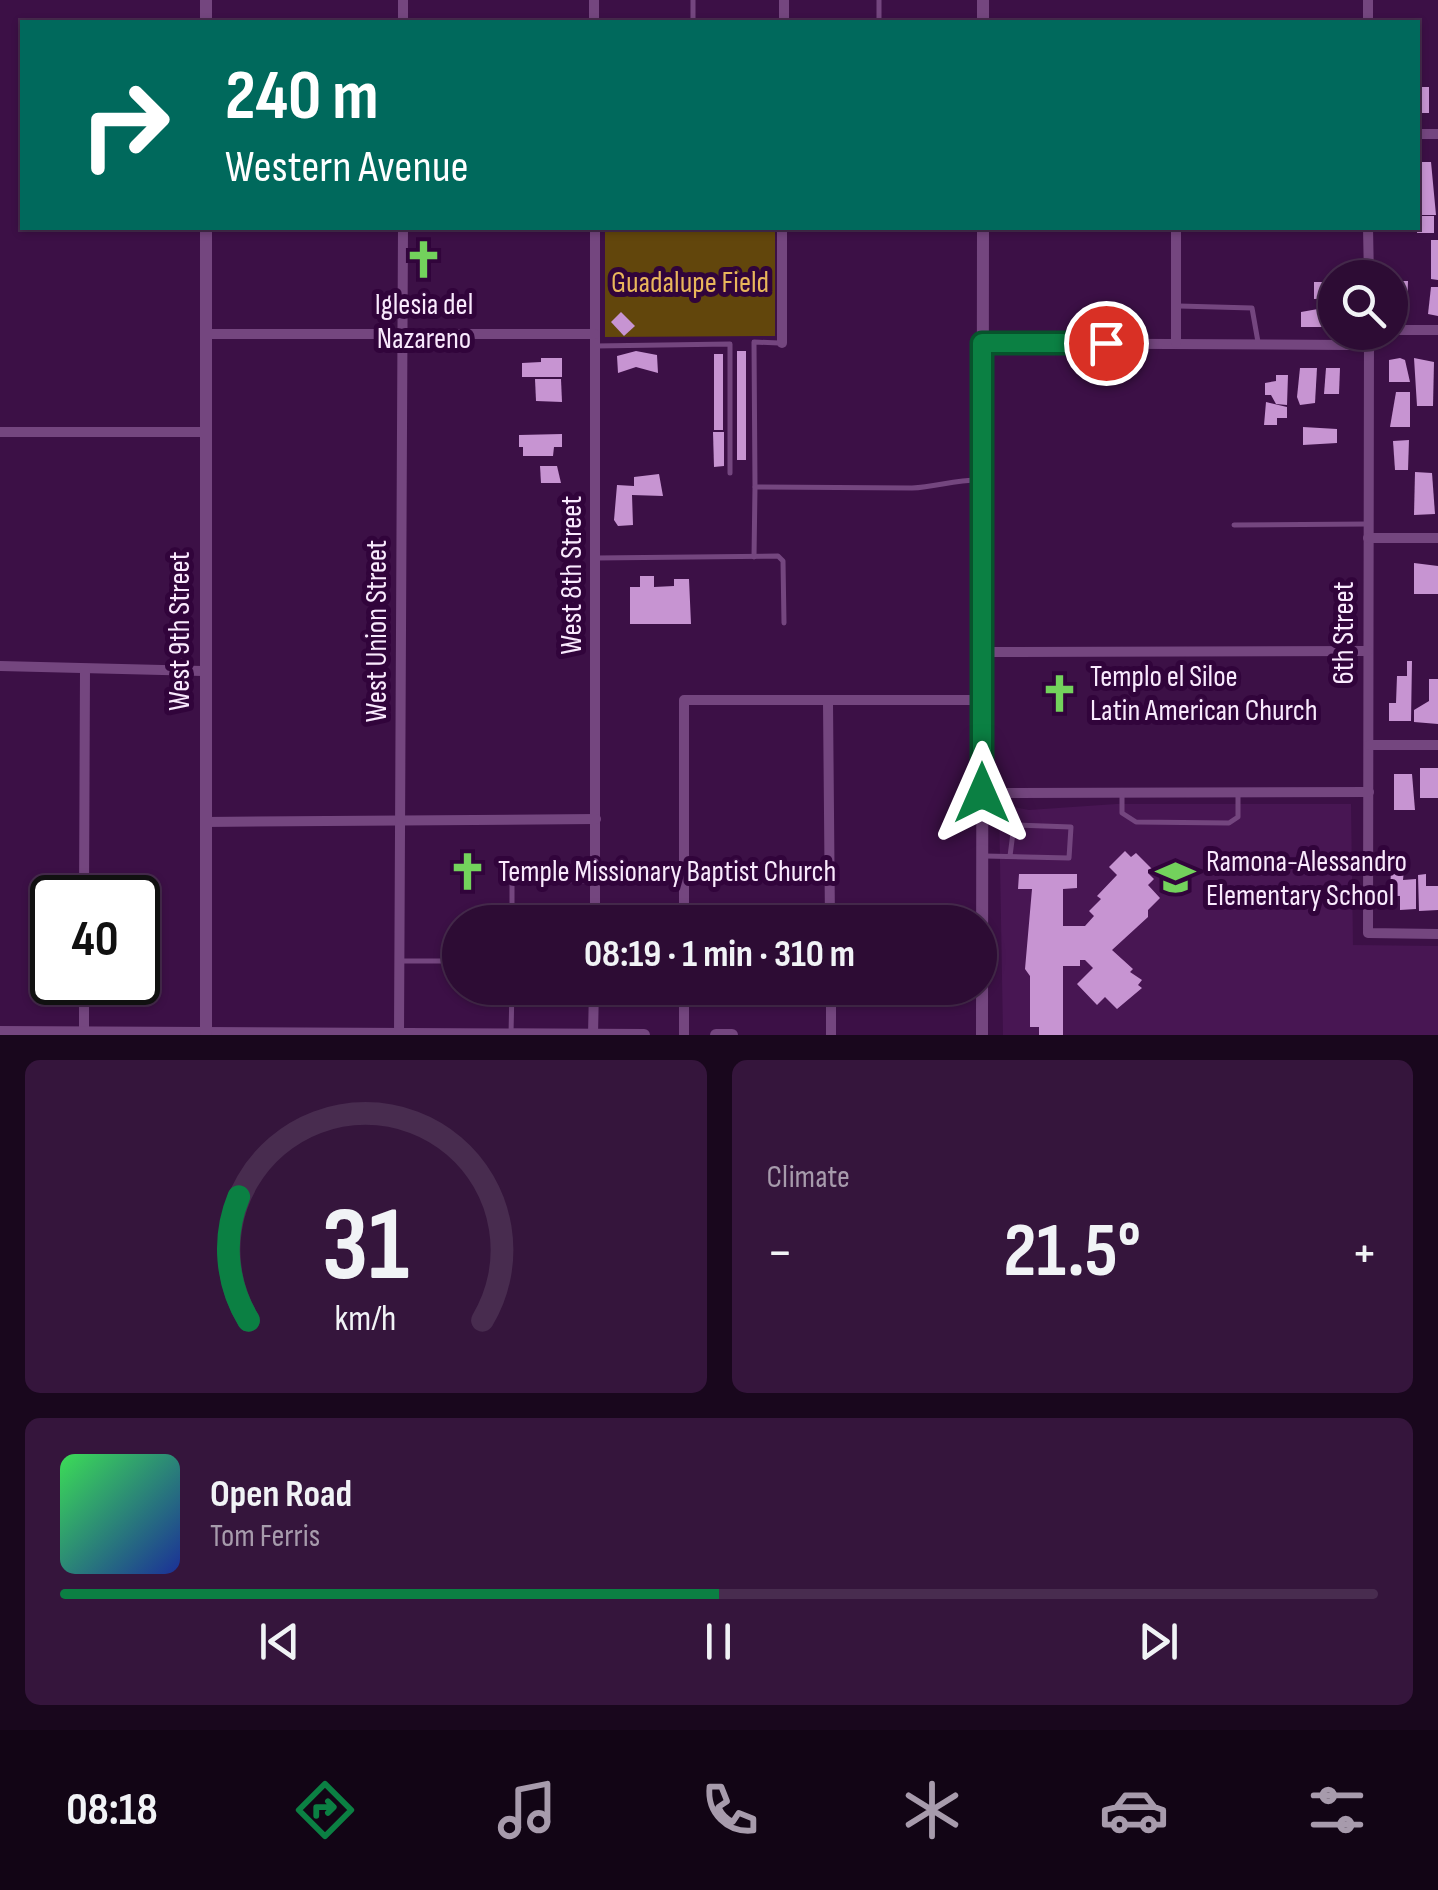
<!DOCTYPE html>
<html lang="en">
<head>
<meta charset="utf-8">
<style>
	body { margin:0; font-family:"Sofia Sans Condensed",sans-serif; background:#35153c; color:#f1f3f6; height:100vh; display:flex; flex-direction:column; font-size:38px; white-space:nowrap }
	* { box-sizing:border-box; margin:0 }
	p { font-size:32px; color:#a79bac }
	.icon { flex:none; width:55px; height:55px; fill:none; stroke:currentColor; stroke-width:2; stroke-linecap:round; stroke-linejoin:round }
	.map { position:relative; height:1035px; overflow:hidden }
	.sheet { display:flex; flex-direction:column; gap:25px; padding:25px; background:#19071d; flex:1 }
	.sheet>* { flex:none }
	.guide { position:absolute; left:20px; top:20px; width:1400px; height:210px; border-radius:0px; box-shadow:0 2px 8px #0004,0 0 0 2px #482c4f; background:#00695c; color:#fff; overflow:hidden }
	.tools { position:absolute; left:1318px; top:260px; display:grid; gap:20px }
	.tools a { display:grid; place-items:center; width:90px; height:90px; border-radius:50%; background:#2d0c34; box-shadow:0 2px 8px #0004,0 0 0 2px #482c4f; font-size:50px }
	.speed { position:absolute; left:30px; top:875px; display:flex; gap:20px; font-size:50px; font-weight:700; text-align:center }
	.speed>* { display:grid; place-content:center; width:130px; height:130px; border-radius:50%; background:#2d0c34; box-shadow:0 2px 8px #0004,0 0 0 2px #482c4f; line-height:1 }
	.speed .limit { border:5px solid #111; border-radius:15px; background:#fff; color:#111 }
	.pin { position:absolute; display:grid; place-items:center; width:85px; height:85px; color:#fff; margin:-42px; border:5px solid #fff; border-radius:50%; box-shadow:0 2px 10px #0007 }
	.me { position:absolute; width:110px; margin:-55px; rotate:0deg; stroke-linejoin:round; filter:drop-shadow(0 0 8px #0008) }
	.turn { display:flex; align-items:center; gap:35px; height:210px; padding:0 40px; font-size:45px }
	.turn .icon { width:130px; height:130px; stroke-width:2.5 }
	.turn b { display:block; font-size:70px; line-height:85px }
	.big { font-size:75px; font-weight:700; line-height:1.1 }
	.sheet .tile { flex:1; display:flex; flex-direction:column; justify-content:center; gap:15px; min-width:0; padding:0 35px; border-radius:15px; background:#35153c }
	.sheet .dial { align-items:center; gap:0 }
	.dial svg { height:260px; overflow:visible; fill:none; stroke:#482c4f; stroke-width:7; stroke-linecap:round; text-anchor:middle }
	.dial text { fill:#f1f3f6; stroke:none }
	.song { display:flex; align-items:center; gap:30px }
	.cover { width:120px; height:120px; border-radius:15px; background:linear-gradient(135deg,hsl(130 70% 55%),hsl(230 70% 35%)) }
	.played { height:10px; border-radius:5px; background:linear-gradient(90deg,#0b8043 50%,#482c4f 50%) }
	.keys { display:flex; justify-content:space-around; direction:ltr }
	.heat { display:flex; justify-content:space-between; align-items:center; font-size:55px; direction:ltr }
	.sheet .tiles { flex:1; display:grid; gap:25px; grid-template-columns:1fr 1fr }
	.tile:last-child { grid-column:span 2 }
	.trip { position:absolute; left:442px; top:905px; width:555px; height:100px; border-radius:50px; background:#2d0c34; box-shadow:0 2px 8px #0004,0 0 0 2px #482c4f; font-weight:700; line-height:100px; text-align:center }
	.tabs { display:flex; height:160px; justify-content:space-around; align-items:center; background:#120515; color:#a79bac }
	.tabs .icon { width:70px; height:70px }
	.tabs .current { color:#0b8043 }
	.tabs b { font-size:45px; color:#f1f3f6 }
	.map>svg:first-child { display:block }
	.built { fill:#481653 }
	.green { fill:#62460c }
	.building { fill:#c794d2 }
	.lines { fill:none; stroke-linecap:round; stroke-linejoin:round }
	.service { stroke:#74467f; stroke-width:5 }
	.minor { stroke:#74467f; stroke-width:10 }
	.tertiary { stroke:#74467f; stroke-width:12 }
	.route-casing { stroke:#07532c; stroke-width:25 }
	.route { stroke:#0b8043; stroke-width:18 }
	.labels { text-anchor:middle; stroke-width:10; stroke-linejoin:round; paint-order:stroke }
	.park-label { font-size:30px; fill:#e9b65b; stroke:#31043b }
	.poi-label { font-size:30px; fill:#f9e9fd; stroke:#31043b; text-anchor:start }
	.street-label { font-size:30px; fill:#f9e9fd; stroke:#31043b }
</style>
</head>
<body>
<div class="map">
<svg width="1438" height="1035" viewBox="0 0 1438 1035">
	<rect width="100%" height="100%" fill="#3c1046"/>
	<polygon class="built" points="999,804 1029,810 1116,804 1351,804 1353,945 1438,946 1438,1035 1003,1035"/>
	<polygon class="green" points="605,228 775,228 775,336 605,337"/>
	<g class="building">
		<rect x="1418" y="87" width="11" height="26"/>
		<polygon points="1418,162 1431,162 1436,215 1418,215"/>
		<polygon points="1418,216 1434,216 1434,233 1417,233"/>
		<polygon points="1431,240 1438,240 1438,280 1431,279"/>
		<polygon points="1392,281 1408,281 1407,312 1390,310"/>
		<polygon points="1314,282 1335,282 1335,298 1314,299"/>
		<polygon points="1431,287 1438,287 1438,316 1428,314"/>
		<polygon points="1335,306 1333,327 1301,327 1301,312"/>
		<polygon points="621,312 635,326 624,336 611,322"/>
		<polygon points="636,351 657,355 658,373 636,367 618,373 617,356"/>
		<rect x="737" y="351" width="9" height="109"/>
		<rect x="714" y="354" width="9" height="76"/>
		<polygon points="541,358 562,358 562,377 522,377 522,363 541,362"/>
		<polygon points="1400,358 1405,360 1410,382 1389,382 1389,360"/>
		<polygon points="1414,358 1434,362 1433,406 1417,406"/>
		<polygon points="1300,368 1317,368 1315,403 1300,405 1297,397"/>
		<polygon points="1326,368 1340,368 1339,394 1324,394"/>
		<polygon points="1276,375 1288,375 1287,405 1276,404 1271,395 1265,395 1265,383 1276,381"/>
		<polygon points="535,379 561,379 562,402 536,401"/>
		<polygon points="1396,392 1410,392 1410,427 1390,427"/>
		<polygon points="1266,402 1287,407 1287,418 1277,418 1277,425 1264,425"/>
		<polygon points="1303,427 1337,429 1337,443 1303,445"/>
		<polygon points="713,432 724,432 724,466 714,467"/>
		<polygon points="562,434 562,447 554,447 553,456 523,456 523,447 519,447 519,435"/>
		<polygon points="1409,440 1408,470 1395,470 1393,441"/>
		<polygon points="540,466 557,466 561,483 541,483"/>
		<polygon points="1415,472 1432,473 1435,514 1414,515"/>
		<polygon points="659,474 663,496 632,495 633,525 618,526 614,520 617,485 634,486 634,477"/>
		<polygon points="1414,563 1438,566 1438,594 1414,594"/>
		<polygon points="640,576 654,576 654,587 674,586 674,579 689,579 691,624 630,624 630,587 640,587"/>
		<polygon points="1407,661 1412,661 1411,721 1389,721 1389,703 1396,703 1397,676 1407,676"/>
		<polygon points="1429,679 1438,679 1438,724 1414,722 1414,710 1429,701"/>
		<rect x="1420" y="768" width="18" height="30"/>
		<polygon points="1394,774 1412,774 1415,810 1394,810"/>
		<polygon points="1125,851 1131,857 1136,853 1152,869 1148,873 1154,879 1148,885 1160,898 1148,910 1148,917 1112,950 1133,969 1130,972 1142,980 1138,985 1142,988 1117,1009 1105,997 1097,1005 1077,984 1093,968 1085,960 1080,960 1080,966 1063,966 1063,1035 1039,1035 1039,1027 1030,1027 1030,976 1025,969 1032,889 1018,889 1019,874 1077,874 1077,888 1063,889 1063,926 1085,926 1094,916 1089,911 1101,899 1097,896 1117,875 1109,867"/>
		<polygon points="1391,869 1404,869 1403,880 1416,879 1416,909 1400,910 1400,896 1390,896"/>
		<polygon points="1426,874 1426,886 1438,886 1438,910 1419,911 1418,875"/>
	</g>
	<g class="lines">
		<g class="service">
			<polyline points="879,0 879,22"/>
			<polyline points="693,22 693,0"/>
			<polyline points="1179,306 1252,308 1258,342"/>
			<path d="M779 343 754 342 755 487 912 488C937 487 956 479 982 480"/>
			<polyline points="595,346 730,344 730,473"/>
			<polyline points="1234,525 1368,524"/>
			<polyline points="754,557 755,487"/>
			<polyline points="596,558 778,556 783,561 784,623"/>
			<polyline points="1122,793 1122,813 1136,822 1229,823 1238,817 1238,793"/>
			<polyline points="985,856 1069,858 1071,827 1014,825 1010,856"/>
			<polyline points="512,922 512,880 595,881"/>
			<polyline points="400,961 460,961"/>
			<polyline points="511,1034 512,988"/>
		</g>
		<g class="minor">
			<polyline points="403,0 403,22"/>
			<polyline points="594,0 594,22"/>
			<polyline points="1368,0 1368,22"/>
			<polyline points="784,22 784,0"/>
			<polyline points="1418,134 1438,134"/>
			<polyline points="595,228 595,922"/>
			<polyline points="782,228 782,343"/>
			<polyline points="1368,228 1369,278"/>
			<polyline points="1390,330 1438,330"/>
			<polyline points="1369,332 1368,933 1438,934"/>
			<polyline points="206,334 595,334"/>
			<polyline points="982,343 1352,345 1379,332"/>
			<polyline points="1176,343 1176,228"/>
			<polyline points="0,432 206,432"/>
			<polyline points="1368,538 1438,538"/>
			<polyline points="982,652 1368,651"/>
			<polyline points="0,666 203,671"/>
			<polyline points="828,703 830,922"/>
			<polyline points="1369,745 1438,745"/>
			<polyline points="982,793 1369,792"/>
			<polyline points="205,822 596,819"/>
			<polyline points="84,898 85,670"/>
			<polyline points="684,922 684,700 982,700"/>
			<polyline points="684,988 684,1035"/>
			<polyline points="831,988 831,1035"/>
			<polyline points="84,1035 84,982"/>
			<polyline points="399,1035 403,228"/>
			<polyline points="593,1035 594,988"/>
		</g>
		<g class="tertiary">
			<polyline points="983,0 983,22"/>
			<polyline points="206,22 206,0"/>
			<polyline points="0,1032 644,1035"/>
			<polyline points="206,1032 206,228"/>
			<polyline points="716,1035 732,1035"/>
			<polyline points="982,1035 983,228"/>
		</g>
	</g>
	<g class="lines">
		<defs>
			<polyline id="route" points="982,793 982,343 1106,343"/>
		</defs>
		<use href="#route" class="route-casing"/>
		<use href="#route" class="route"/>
	</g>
	<defs>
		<symbol id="church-bare" viewBox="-9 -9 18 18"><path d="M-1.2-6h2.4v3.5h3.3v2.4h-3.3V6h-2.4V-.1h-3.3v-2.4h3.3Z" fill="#73d25c" stroke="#31043b" stroke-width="2.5" paint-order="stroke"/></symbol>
		<symbol id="school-bare" viewBox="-9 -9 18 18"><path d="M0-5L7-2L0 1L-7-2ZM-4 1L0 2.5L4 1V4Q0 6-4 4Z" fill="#73d25c" stroke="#31043b" stroke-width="2.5" paint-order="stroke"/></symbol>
	</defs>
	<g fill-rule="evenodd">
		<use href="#church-bare" x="396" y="232" width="55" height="55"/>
		<use href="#church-bare" x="1032" y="666" width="55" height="55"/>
		<use href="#church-bare" x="440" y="844" width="55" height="55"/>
		<use href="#school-bare" x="1148" y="850" width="55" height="55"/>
	</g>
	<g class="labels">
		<g class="park-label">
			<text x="690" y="292">Guadalupe Field</text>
		</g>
		<g class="poi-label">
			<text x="424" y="314" text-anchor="middle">Iglesia del<tspan x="424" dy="34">Nazareno</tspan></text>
			<text x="1090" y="686">Templo el Siloe<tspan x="1090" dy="34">Latin American Church</tspan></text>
			<text x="1206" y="871">Ramona-Alessandro<tspan x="1206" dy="34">Elementary School</tspan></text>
			<text x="498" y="881">Temple Missionary Baptist Church</text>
		</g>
		<g class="street-label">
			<text transform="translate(571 575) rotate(-90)" y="10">West 8th Street</text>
			<text transform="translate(179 631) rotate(-90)" y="10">West 9th Street</text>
			<text transform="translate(376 631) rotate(-90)" y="10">West Union Street</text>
			<text transform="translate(1343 633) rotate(-90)" y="10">6th Street</text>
		</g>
	</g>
</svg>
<div class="tools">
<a><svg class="icon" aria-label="search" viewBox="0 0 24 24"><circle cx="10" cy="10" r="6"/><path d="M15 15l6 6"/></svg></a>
</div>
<div class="speed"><div class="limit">40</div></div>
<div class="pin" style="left:1106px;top:343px;background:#d93025"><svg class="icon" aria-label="arrive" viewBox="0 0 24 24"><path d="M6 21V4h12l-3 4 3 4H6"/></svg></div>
<svg class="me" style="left:982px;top:793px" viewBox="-20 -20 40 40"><path d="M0-17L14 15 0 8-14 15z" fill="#0b8043" stroke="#fff" stroke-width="4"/></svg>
<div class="trip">08:19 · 1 min · 310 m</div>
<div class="guide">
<div class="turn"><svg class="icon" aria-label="right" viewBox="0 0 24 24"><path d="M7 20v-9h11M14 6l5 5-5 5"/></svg><div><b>240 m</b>Western Avenue</div></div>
</div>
</div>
<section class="sheet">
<div class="tiles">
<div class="tile dial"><svg viewBox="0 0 100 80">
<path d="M14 69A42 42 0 1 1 86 69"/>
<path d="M14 69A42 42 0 0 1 11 31" stroke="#0b8043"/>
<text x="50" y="56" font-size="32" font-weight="700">31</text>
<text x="50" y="72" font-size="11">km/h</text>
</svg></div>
<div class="tile"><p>Climate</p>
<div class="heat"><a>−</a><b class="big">21.5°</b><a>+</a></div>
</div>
<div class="tile">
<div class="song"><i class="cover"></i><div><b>Open Road</b><p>Tom Ferris</p></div></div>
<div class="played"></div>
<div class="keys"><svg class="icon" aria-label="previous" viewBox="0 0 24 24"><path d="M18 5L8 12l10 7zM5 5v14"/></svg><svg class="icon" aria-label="pause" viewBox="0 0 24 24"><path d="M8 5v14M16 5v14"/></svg><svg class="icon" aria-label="next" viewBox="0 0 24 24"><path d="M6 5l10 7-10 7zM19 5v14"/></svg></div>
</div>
</div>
</section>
<nav class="tabs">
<b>08:18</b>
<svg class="icon current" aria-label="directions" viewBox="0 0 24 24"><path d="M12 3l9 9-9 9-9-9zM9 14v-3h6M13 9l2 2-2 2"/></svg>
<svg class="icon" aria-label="music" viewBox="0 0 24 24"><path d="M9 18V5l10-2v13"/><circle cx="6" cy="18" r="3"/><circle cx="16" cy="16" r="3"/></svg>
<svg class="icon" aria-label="phone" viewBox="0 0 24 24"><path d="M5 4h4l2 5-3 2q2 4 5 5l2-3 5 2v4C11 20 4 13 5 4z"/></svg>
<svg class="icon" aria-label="climate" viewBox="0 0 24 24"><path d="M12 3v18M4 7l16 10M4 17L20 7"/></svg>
<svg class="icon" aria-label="car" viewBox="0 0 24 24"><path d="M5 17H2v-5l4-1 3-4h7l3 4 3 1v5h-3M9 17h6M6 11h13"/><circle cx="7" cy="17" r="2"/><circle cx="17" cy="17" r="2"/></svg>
<svg class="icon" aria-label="filters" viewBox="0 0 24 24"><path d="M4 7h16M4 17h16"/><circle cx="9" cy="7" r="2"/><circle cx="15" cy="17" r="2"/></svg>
</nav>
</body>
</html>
